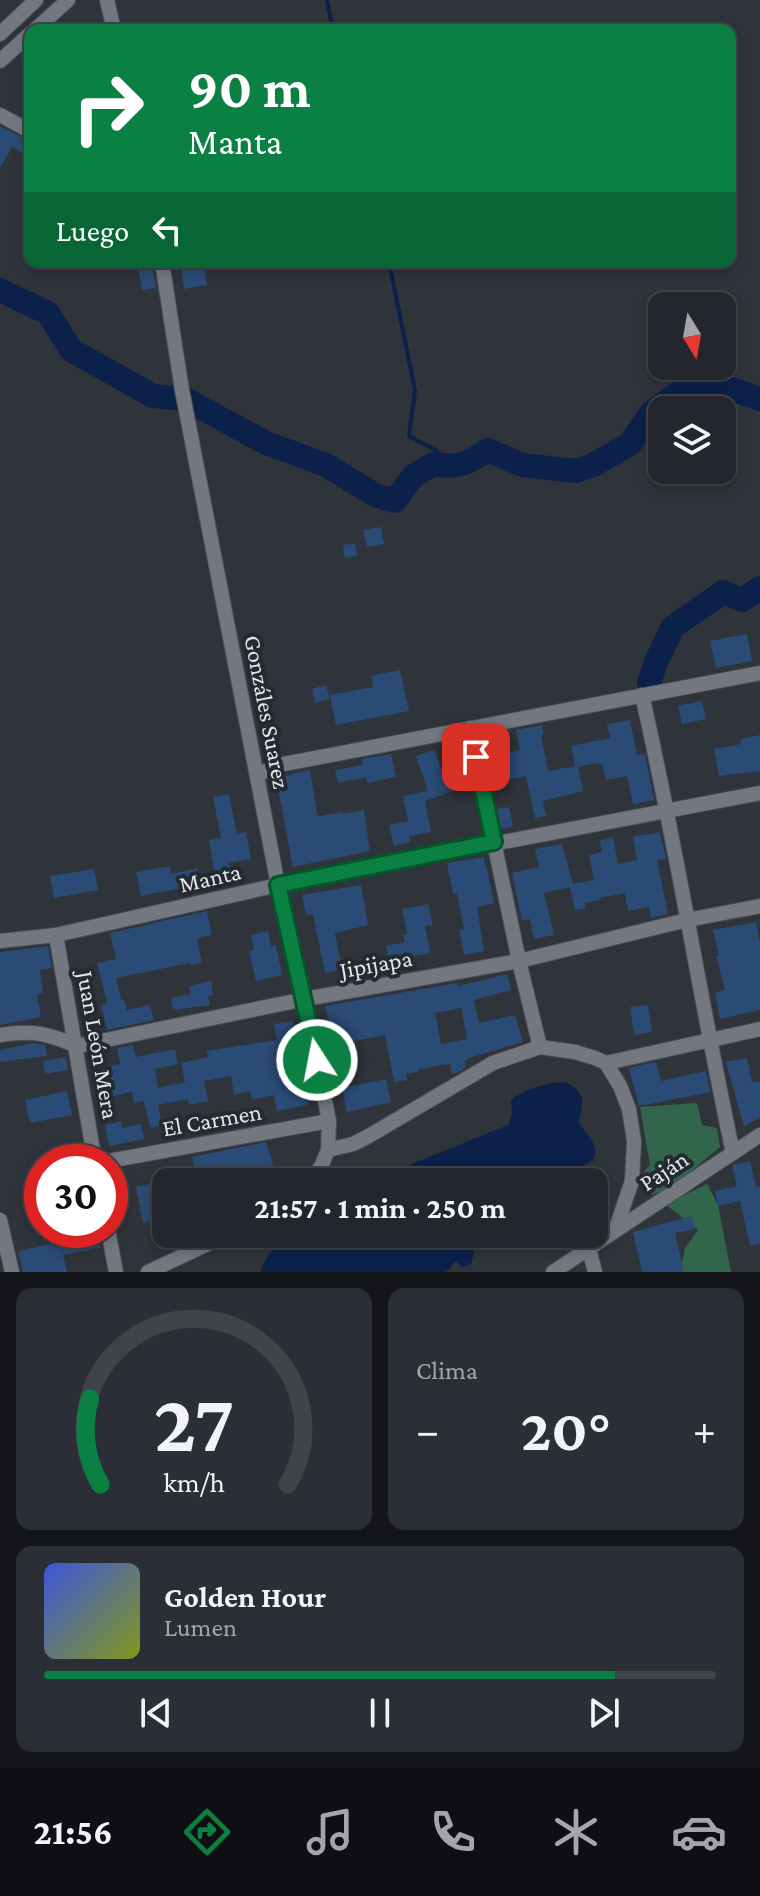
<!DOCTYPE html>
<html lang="es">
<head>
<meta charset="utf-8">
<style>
	body { margin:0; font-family:"Crimson Pro",serif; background:#2b2e34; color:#f1f3f6; height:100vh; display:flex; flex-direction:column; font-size:30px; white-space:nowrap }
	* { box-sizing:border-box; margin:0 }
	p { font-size:26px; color:#a3a5a9 }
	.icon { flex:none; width:44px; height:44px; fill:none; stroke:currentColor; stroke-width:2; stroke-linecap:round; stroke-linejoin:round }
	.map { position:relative; height:1272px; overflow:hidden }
	.panel { display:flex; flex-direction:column; gap:16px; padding:16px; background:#131518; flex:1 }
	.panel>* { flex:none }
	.top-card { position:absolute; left:24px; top:24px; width:712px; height:244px; border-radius:16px; box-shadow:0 4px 12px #0003,0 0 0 2px #404348; background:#0b8043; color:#fff; overflow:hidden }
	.needle { width:52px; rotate:169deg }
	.controls { position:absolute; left:648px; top:292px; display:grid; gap:16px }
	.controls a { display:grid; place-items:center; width:88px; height:88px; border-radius:16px; background:#23262c; box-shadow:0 4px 12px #0003,0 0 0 2px #404348; font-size:40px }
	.speed { position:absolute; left:24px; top:1144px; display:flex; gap:16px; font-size:40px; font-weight:700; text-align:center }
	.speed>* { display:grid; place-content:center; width:104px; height:104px; border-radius:50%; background:#23262c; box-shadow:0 4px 12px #0003,0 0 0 2px #404348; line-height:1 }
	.speed .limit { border:12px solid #d22; background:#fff; color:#111 }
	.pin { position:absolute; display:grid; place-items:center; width:68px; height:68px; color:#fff; margin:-34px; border-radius:16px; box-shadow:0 4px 12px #0006 }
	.me { position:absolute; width:88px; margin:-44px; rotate:349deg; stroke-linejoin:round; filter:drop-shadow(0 0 6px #0008) }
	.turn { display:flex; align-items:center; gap:28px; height:168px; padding:0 32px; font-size:36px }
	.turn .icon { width:104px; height:104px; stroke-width:2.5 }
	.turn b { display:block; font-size:56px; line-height:68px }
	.then { display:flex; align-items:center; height:76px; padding:0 32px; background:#0003; gap:16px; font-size:30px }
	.big { font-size:60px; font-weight:700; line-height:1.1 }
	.panel .card { flex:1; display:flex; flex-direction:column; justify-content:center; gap:12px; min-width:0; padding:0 28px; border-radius:16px; background:#2b2e34 }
	.panel .dial { align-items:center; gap:0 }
	.dial svg { height:208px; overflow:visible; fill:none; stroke:#404348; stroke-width:7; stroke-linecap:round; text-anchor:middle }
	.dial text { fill:#f1f3f6; stroke:none }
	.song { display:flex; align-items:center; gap:24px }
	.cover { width:96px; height:96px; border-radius:12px; background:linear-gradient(135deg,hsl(230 70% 55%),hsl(70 70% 35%)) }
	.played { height:8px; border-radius:4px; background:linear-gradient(90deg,#0b8043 85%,#404348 85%) }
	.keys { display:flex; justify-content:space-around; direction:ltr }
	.heat { display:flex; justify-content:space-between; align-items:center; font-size:44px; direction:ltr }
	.panel .tiles { flex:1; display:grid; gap:16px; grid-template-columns:1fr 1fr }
	.card:last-child { grid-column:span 2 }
	.trip { position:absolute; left:152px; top:1168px; width:456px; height:80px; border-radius:16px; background:#23262c; box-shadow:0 4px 12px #0003,0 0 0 2px #404348; font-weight:700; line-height:80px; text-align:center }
	.tab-bar { display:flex; height:128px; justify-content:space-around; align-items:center; background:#0e0f12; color:#a3a5a9 }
	.tab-bar .icon { width:56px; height:56px }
	.tab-bar .active { color:#0b8043 }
	.tab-bar b { font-size:36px; color:#f1f3f6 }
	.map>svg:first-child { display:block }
	.green { fill:#31654c }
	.water { fill:#0b214a }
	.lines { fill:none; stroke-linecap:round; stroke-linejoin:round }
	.stream { stroke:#0b214a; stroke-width:4 }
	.river { stroke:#0b214a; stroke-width:24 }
	.building { fill:#2a4b75; fill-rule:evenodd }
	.minor-casing { stroke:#4c5056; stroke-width:16 }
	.minor { stroke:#737880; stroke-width:14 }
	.route-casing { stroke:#07532c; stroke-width:20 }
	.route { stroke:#0b8043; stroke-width:14 }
	.labels { text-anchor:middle; stroke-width:8; stroke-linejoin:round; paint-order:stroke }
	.street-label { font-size:24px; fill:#e3e6eb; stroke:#252a30 }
</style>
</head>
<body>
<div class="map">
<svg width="760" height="1272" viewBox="0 0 760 1272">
	<rect width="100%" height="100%" fill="#2f333a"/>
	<g class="green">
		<polygon points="697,1103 702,1125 717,1128 720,1147 672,1187 652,1195 642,1187 640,1176 650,1165 640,1107"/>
		<polygon points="707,1184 718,1205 731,1272 680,1272 685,1248 698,1230 665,1204"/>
	</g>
	<g class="water">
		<path d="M565 1082C587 1093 583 1101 579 1122 583 1130 591 1137 594 1145 603 1170 564 1166 555 1182H377L414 1163 508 1125 512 1114 511 1100C526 1088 546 1083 565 1082Z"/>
		<path d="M289 1234H500L494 1241 476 1244 471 1264 463 1267 455 1261 450 1269 445 1272H260C266 1257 275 1243 289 1234Z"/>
	</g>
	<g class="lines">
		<g class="stream">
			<polyline points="327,0 333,30"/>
			<polyline points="389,262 415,390 409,436 437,451 452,468"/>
		</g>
		<g class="river">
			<path d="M0 290 48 313 71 350 153 396 185 399 266 443 326 465 375 495 395 501 413 476 434 464C458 469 468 463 488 450L522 465 576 471 593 465 630 444 651 413 678 393 714 383 760 399"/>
			<polyline points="649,683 656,662 673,627 723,592 742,600 760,588"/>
		</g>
	</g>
	<g class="building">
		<polygon points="0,126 30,141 30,157 12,147 0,168"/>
		<polygon points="137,262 152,262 156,288 142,290"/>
		<polygon points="180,262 203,262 207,285 184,289"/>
		<polygon points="381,527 384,544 367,547 363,530"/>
		<polygon points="355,543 357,556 345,558 343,545"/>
		<polygon points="747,634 752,661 716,668 710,641"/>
		<polygon points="400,670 409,711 336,725 330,695 373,687 371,676"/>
		<polygon points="326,685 330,699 315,703 312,689"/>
		<polygon points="702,701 706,719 682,724 678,706"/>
		<polygon points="630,720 637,755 645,754 654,800 633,804 627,776 606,780 602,764 598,763 578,767 583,791 543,801 546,816 535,818 526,776 510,779 505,753 520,750 516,730 542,725 544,734 541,735 548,771 575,766 571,746 610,738 607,724"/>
		<polygon points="760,735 760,771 719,776 714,749 741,744 740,739"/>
		<polygon points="434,750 442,770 454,765 462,788 425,801 431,832 409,836 411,842 394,846 389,825 408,821 403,796 428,791 416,756"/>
		<polygon points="391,754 396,777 367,783 366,777 338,783 335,770 363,765 362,759"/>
		<polygon points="310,770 317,814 320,816 342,812 342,814 364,810 370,851 293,867 276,778"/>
		<polygon points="229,794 237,834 246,832 251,859 229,863 231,871 215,874 209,840 221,838 213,797"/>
		<polygon points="509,807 513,826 501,829 497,809"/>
		<polygon points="660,832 666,859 657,860 668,914 651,918 649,907 628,911 625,893 599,898 600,900 585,903 586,908 575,910 570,887 544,893 554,935 534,939 530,919 522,920 512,873 539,867 535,849 562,844 573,884 594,880 589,855 602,852 600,840 613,837 618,864 637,860 633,837"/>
		<polygon points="484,857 494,903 477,907 484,951 464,955 459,930 464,929 457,893 453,894 447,863"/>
		<polygon points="170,866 171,874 198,868 201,884 141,896 136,872"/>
		<polygon points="94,869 98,890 54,898 50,876"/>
		<polygon points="361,885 368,925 335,933 342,969 325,973 313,914 306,915 302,895"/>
		<polygon points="428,904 433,925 425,926 430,953 405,958 406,963 390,966 386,946 405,942 403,935 407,934 402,909"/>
		<polygon points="207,911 212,935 197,938 202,963 191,965 190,963 116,978 121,1000 124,1000 127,1010 150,1005 154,1020 107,1030 101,1005 107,1003 97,963 116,959 110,933"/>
		<polygon points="756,922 760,943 760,1010 720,1019 715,993 725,990 716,956 719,956 713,930"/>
		<polygon points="268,931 271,946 276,945 282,975 256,981 249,951 254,950 251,935"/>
		<polygon points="48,946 52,968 40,970 43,993 37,994 41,1017 0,1025 0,952"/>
		<path d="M507 974 511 990 474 1000 479 1023 515 1015 523 1042 469 1058 465 1061 466 1067 457 1073 452 1074 450 1064 441 1065 418 1070V1072L406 1074 407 1080 394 1082 385 1035 334 1045 325 1006 457 983 458 986ZM461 1008 467 1039 441 1044 435 1013Z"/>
		<polygon points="211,981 213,995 208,996 210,1005 173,1010 171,998 191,994 189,986"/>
		<polygon points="648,1005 652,1032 634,1035 630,1007"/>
		<polygon points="293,1021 301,1060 288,1062 294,1093 305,1091 308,1105 277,1111 274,1095 252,1100 250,1091 234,1095 231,1076 204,1081 208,1101 189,1105 188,1099 158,1105 162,1125 150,1128 144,1101 134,1103 132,1092 95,1100 93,1087 112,1083 108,1067 120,1064 117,1048 133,1045 136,1057 175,1049 178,1064 155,1069 158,1088 185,1082 181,1063 208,1057 206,1051 277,1040 274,1024"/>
		<polygon points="33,1043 45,1045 47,1056 0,1062 0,1050"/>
		<polygon points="66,1057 68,1070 45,1074 43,1061"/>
		<polygon points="747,1058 752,1082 760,1081 760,1117 744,1127 726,1062"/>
		<polygon points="656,1062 661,1081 706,1071 710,1092 639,1106 629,1068"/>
		<polygon points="386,1079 391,1102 347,1112 342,1088"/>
		<polygon points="67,1091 72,1115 30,1123 25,1100"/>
		<polygon points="121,1121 122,1128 141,1124 144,1139 109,1146 105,1125"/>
		<polygon points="266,1142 278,1182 244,1182 243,1177 223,1182 198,1182 192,1157"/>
		<polygon points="750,1161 756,1187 760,1186 760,1244 750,1246 740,1201 718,1206 715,1191 737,1186 732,1165"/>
		<polygon points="166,1180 166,1217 143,1223 136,1187"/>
		<polygon points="692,1216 695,1229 675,1233 684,1272 642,1272 633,1232"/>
		<polygon points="98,1237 100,1248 63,1255 67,1272 23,1272 18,1251 55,1243 55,1245"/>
	</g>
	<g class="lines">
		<defs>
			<g id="minor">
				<polyline points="107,0 114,30"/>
				<polyline points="35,30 68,0"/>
				<polyline points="0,34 36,0"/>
				<polyline points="0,61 30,34"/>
				<polyline points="0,115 30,131"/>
				<polyline points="162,262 182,390 278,885 305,999 329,1121 328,1150 321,1167 308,1182"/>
				<path d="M642 695C677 847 700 1000 733 1153"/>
				<polyline points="470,728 519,961 540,1047"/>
				<polyline points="258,774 284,764 760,673"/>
				<polyline points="56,935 95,1162"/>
				<polyline points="0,941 56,935 278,885 760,793"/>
				<path d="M0 1035C32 1030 47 1033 77 1046L305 999 519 961 687 920 760 906"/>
				<polyline points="606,1063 760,1029"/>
				<polyline points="328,1150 353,1144 367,1137 493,1063 540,1047 575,1052 595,1058 606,1063 620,1086 629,1109 634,1141 632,1181 616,1228"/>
				<polyline points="103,1162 329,1121"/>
				<polyline points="0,1220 12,1272"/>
				<polyline points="108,1230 116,1272"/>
				<polyline points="589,1249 595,1272"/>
				<polyline points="148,1272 229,1234"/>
				<polyline points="553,1272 760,1135"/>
			</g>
		</defs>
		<use href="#minor" class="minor-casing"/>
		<use href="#minor" class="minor"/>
	</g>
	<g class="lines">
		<defs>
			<polyline id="route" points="317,1060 278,885 494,842 476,757"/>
		</defs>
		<use href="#route" class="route-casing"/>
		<use href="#route" class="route"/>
	</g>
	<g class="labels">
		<g class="street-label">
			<text transform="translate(267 712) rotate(79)" y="8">Gonzáles Suarez</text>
			<text transform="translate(210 878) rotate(-13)" y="8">Manta</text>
			<text transform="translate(376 964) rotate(-10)" y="8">Jipijapa</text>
			<text transform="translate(98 1045) rotate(80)" y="8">Juan León Mera</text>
			<text transform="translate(212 1120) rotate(-10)" y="8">El Carmen</text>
			<text transform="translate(664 1171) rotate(-33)" y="8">Paján</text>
		</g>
	</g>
</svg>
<div class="controls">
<a><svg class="needle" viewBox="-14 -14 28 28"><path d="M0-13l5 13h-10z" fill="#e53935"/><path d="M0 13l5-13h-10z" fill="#a3a5a9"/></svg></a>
<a><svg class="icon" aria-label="layers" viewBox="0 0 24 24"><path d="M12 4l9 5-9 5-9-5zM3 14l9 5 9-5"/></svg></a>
</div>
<div class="speed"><div class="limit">30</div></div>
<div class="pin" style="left:476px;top:757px;background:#d93025"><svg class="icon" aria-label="arrive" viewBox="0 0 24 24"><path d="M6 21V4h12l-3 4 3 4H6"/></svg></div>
<svg class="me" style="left:317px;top:1060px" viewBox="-20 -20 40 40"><circle r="17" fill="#0b8043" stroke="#fff" stroke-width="3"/><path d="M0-11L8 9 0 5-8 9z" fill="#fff"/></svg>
<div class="trip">21:57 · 1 min · 250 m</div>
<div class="top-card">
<div class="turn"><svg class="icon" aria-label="right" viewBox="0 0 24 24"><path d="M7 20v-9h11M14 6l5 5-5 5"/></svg><div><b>90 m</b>Manta</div></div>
<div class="then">Luego<svg class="icon" aria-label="left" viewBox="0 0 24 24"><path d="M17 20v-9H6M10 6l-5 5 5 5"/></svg></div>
</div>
</div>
<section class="panel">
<div class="tiles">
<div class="card dial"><svg viewBox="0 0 100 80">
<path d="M14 69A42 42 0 1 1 86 69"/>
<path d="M14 69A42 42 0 0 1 10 36" stroke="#0b8043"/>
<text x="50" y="56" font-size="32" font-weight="700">27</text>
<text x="50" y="72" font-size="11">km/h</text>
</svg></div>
<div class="card"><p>Clima</p>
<div class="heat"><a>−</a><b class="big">20°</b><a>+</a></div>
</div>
<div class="card">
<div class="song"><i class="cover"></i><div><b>Golden Hour</b><p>Lumen</p></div></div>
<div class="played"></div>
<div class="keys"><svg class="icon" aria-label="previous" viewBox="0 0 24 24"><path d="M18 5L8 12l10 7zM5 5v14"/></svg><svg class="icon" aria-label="pause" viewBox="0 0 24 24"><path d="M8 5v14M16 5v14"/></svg><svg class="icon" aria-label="next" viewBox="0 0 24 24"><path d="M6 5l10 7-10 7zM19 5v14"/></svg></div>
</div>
</div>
</section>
<nav class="tab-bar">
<b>21:56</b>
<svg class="icon active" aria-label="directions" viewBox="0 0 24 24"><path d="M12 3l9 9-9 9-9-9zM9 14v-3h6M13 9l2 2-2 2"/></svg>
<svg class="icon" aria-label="music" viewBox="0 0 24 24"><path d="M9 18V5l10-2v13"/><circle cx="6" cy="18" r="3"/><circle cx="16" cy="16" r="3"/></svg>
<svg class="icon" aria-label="phone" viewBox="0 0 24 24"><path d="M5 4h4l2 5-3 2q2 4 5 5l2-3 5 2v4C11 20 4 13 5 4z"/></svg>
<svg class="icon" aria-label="climate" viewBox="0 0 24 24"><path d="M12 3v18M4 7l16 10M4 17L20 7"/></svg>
<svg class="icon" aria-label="car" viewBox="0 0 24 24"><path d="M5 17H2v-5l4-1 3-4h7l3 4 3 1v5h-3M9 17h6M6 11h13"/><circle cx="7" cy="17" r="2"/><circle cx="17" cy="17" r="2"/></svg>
</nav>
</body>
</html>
